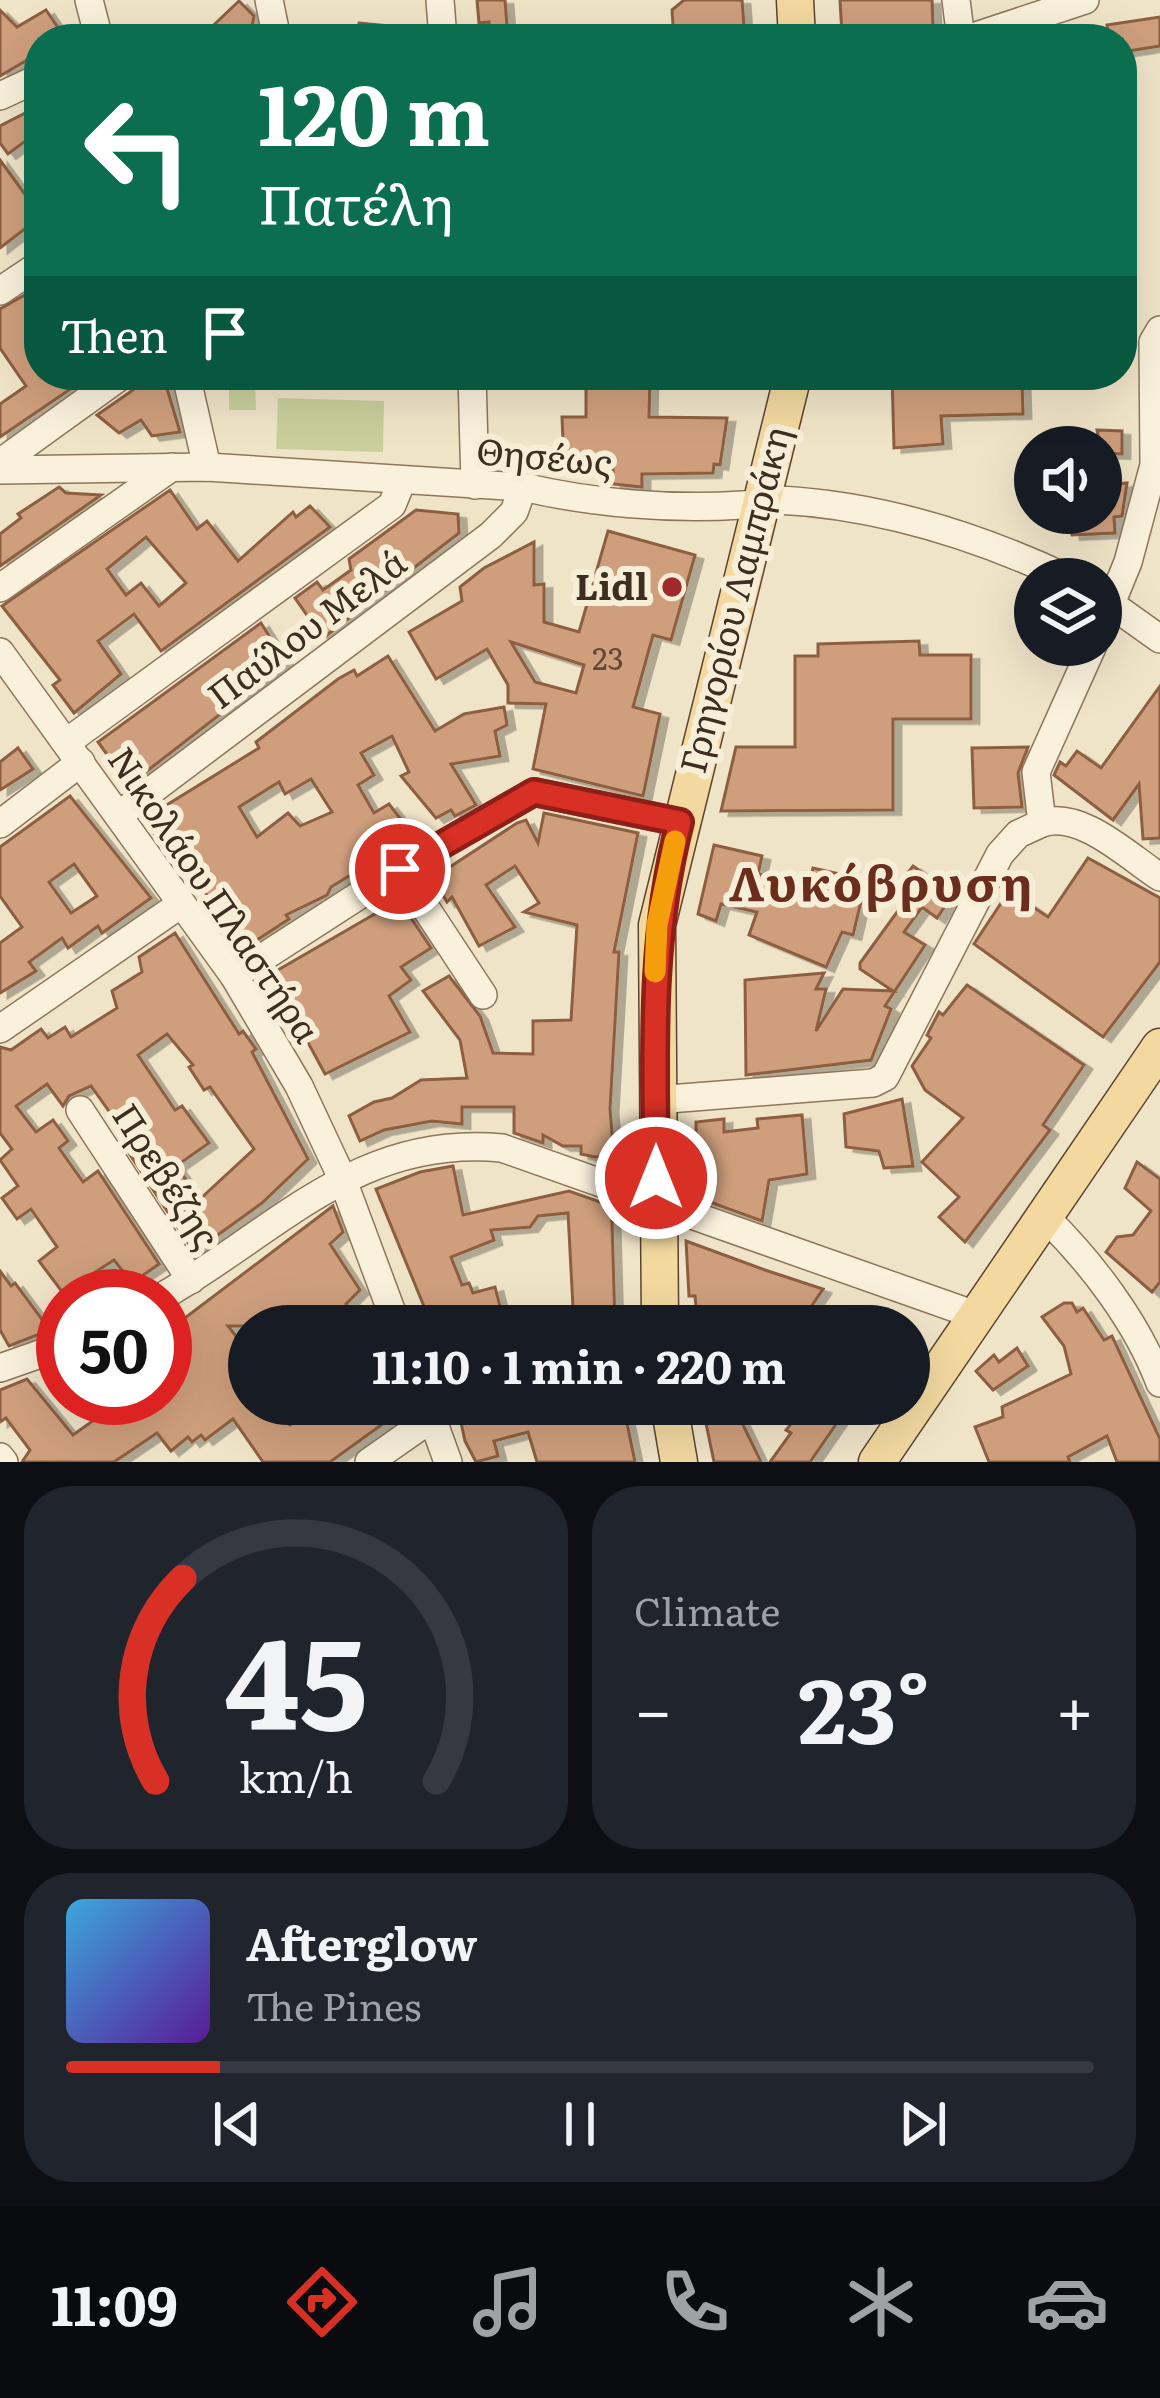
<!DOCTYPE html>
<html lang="en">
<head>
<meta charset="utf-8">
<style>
	body { margin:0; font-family:Literata,serif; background:#20242c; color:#f1f3f6; height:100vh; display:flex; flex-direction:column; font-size:45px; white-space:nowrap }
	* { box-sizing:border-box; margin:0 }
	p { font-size:39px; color:#9ea1a6 }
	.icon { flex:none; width:66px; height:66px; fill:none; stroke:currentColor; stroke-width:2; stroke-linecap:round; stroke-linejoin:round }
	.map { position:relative; height:1462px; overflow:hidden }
	.panel { display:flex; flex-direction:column; gap:24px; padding:24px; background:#0d0f14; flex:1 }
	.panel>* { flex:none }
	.hud { position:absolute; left:24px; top:24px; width:1113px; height:366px; border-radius:48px; box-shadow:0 12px 48px #0002; background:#0b6e4f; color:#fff; overflow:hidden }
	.tools { position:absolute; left:1014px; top:426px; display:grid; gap:24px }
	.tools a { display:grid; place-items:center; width:108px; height:108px; border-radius:50%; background:#171b24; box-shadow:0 12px 48px #0002; font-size:60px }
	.speed { position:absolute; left:36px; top:1269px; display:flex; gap:24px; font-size:60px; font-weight:700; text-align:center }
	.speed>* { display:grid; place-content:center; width:156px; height:156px; border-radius:50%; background:#171b24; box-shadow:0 12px 48px #0002; line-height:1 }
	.speed .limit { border:18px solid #d22; background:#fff; color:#111 }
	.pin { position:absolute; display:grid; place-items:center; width:102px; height:102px; color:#fff; margin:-51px; border:6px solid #fff; border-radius:50%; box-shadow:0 3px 12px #0007 }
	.me { position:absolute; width:132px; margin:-66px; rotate:0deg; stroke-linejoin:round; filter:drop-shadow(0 0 9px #0008) }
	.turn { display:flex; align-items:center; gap:42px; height:252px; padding:0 36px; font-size:54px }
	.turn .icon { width:156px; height:156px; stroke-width:2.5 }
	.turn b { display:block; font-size:84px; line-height:102px }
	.then { display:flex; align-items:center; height:114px; padding:0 36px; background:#0003; gap:24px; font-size:45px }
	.big { font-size:90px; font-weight:700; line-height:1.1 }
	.panel .tile { flex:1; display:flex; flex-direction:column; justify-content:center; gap:18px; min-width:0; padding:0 42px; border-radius:48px; background:#20242c }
	.panel .dial { align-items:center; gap:0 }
	.dial svg { height:312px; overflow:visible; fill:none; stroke:#363941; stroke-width:7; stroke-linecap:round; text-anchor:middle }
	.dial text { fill:#f1f3f6; stroke:none }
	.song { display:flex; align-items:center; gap:36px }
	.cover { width:144px; height:144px; border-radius:18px; background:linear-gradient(135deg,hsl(200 70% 55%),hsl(270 70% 35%)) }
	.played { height:12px; border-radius:6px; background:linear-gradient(90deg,#d93025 15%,#363941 15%) }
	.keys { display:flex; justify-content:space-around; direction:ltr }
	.heat { display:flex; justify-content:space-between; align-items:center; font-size:66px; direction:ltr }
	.panel .tiles { flex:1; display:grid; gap:24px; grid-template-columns:1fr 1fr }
	.tile:last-child { grid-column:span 2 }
	.trip { position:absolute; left:228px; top:1305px; width:702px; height:120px; border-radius:60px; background:#171b24; box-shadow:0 12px 48px #0002; font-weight:700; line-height:120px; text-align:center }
	.dock { display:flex; height:192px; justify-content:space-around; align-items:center; background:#090b0e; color:#9ea1a6 }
	.dock .icon { width:84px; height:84px }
	.dock .current { color:#d93025 }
	.dock b { font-size:54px; color:#f1f3f6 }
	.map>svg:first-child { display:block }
	.green { fill:#c9cf9b }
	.building { fill:#cf9f7d; stroke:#8d5f41; stroke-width:3; fill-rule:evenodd; filter:url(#shadow) }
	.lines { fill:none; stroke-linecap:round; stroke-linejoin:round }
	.minor-casing { stroke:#8d765c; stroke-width:30 }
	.major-casing { stroke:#5b4430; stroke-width:39 }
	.minor { stroke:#faf1dc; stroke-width:27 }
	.major { stroke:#f3d9a0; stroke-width:36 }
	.route-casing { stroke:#8d1f18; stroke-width:30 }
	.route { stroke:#d93025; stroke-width:21 }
	.slow { stroke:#f59e0b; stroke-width:21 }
	.poi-dot { fill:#9e2a2b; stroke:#f7eed8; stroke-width:4.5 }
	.labels { text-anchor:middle; stroke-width:12; stroke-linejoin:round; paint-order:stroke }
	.number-label { font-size:30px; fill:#624a37 }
	.street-label { font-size:36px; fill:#3d2e20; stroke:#f7eed8 }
	.poi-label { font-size:36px; font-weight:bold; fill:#3d2e20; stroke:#f7eed8; text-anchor:end }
	.district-label { font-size:48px; font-weight:bold; letter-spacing:3px; fill:#6b2e1e; stroke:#f7eed8 }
</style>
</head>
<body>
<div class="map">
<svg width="1160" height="1462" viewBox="0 0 1160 1462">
	<defs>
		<filter id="shadow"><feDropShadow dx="8" dy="4.5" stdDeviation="0" flood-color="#0004"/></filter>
	</defs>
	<rect width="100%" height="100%" fill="#f0e4c8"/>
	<g class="green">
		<polygon points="229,375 255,375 256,410 229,410"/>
		<polygon points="278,398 384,401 383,452 276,449"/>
	</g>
	<g class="building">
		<polygon points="477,0 505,0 508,39 490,39 489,22 479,23"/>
		<polygon points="684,0 742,0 745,39 674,39 672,10"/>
		<polygon points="840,0 932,0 933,26 842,34"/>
		<polygon points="239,1 254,16 251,32 258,39 199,39"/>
		<polygon points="0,10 17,27 46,10 66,39 39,39 39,53 0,76"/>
		<polygon points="1160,17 1160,46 1122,52 1122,39 1109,39 1107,25"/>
		<polygon points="359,23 411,28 410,39 356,39"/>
		<polygon points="39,106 39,131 8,154 0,143 0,126"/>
		<polygon points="0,160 24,193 39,181 39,218 0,248"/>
		<polygon points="39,287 39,375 91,375 0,437 0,404 26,386 0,348 0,309"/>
		<polygon points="140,375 163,375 180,432 152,436 141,420 119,433 97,415 133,390"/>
		<polygon points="586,375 650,375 649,417 727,418 720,465 714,464 713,473 642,474 642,487 613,484 613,465 564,464 562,417 586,417"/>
		<polygon points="892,375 1017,379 1022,382 1023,414 941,416 943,444 894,448"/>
		<polygon points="1097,430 1122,431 1122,454 1101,453"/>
		<polygon points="1127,483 1122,516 1114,517 1115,533 1072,535 1071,513 1101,513 1101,485"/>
		<polygon points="59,487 66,493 101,495 0,566 0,534 21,518 18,514"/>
		<path d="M170 490 197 529 207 521 238 561 293 512 296 517 310 506 330 527 161 651 134 614 98 641 121 674 74 713 53 685 60 680 2 606ZM146 537 186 583 159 606 141 583 126 595 107 569Z"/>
		<polygon points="416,510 458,514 459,533 323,638 295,598 317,582 323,590 351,570 349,559"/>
		<path d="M608 531 695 555 671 640 653 635 633 707 660 714 643 796 533 769 546 704 508 703V685L487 649 436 679 409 632 462 601 460 587 484 568 534 542V585L544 584V622L579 632ZM511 642 584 665 576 693 535 682Z"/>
		<polygon points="261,623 286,663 129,785 98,742"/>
		<polygon points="919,641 920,655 971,655 971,719 893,719 893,810 721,811 736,747 795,747 795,656 818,656 818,644"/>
		<path d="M388 656 435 731 464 714 504 707 507 725 495 731 500 756 451 764 476 805 455 816 451 810 436 818 401 776 409 772 392 736 361 753 374 775 358 785 374 813 389 804 414 836 331 887 327 895 286 915 289 919 243 949 182 859 160 842 144 819 259 748 256 742 338 679 354 670 357 676ZM311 779 332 812 300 826 288 813 257 837 239 807 279 782 285 794Z"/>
		<polygon points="1160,686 1160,838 1143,839 1139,784 1113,820 1054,775 1060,762 1066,766 1077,751 1101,768"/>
		<polygon points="1028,747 1018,773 1022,807 974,808 972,748"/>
		<polygon points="18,748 33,769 0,790 0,762"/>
		<path d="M70 796 151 898 102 933 98 926 68 948 62 938 29 962 36 971 0 993V943L22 927 0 896V847ZM74 864 97 896 71 913 49 882Z"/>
		<polygon points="544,813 638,833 614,952 619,952 610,1109 614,1156 595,1157 581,1154 581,1146 563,1146 543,1135 543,1143 514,1133 514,1107 462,1107 462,1124 432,1121 384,1130 360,1141 349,1116 374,1102 392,1098 421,1080 467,1078 460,1040 423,991 449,976 480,1016 493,1053 533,1054 533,1021 571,1020 577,925 524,912 539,903 515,866 486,885 515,927 479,946 452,897 447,902 433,878 517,823 526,820 538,843"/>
		<polygon points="714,845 762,856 758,874 809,886 813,868 866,880 853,935 842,932 826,967 749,935 757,912 721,904 716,921 698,914"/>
		<polygon points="1088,858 1160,898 1160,962 1103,1037 974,944 1009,891 1048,917"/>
		<polygon points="913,866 953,894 937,918 922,907 904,932 925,945 885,1006 891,1009 871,1060 746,1075 745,980 824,973 816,989 826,989 816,1031 843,989 893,991 860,969 860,963 908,897 896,888"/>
		<polygon points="399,900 431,948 401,967 411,980 389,996 410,1032 325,1074 271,974"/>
		<path d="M175 933 239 1034 243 1031 256 1049 252 1052 308 1159 262 1203 194 1252 129 1153 135 1148 91 1086 69 1096 63 1106 47 1084 16 1106 36 1132 53 1120 68 1141 59 1148 83 1182 98 1171 159 1264 132 1283 114 1260 63 1293 39 1261 57 1247 31 1209 17 1219 2 1198 18 1186 0 1160 12 1149 0 1133V1047L11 1050 41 1029 48 1038 65 1027 71 1037 117 1008 112 991 142 972 139 957ZM167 1034 193 1065 189 1067 204 1090 210 1087 254 1149 200 1199 176 1166 209 1143 182 1106 175 1110 138 1055Z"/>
		<polygon points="967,985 1084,1065 1043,1125 1050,1130 965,1242 939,1217 959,1197 922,1162 963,1118 925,1090 912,1066 931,1038 927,1035 939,1012 943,1015"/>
		<polygon points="902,1099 913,1166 884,1168 879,1151 846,1147 844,1114"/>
		<polygon points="802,1115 807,1174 769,1180 762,1221 696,1197 696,1122 724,1119 724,1132 758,1128 757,1119"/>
		<polygon points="1137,1162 1160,1179 1160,1282 1152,1292 1106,1252 1117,1237 1133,1235 1151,1211 1125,1188"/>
		<polygon points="453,1166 463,1215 569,1191 637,1215 637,1226 612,1221 615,1326 574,1326 568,1213 538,1216 530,1227 491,1230 494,1240 451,1257 462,1285 469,1283 473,1293 495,1287 505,1326 432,1326 376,1189 420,1172"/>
		<polygon points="333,1206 343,1232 330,1244 360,1290 346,1304 362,1326 228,1326 249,1353 238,1364 249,1384 249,1404 270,1404 290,1425 319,1404 409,1405 330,1462 263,1462 233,1419 205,1440 201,1435 192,1442 188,1437 171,1451 157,1433 114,1462 22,1462 30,1450 6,1418 0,1422 0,1390 27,1379 73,1435 125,1398 165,1398 165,1333"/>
		<polygon points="686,1241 765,1270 823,1289 798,1326 766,1326 741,1308 743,1326 698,1326 695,1296 689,1296"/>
		<polygon points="0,1271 11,1286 15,1283 50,1330 9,1346 0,1330"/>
		<polygon points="1064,1303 1072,1303 1077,1312 1083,1308 1104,1340 1112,1336 1160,1439 1160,1462 1117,1462 1107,1436 1068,1457 1070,1462 989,1462 975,1427 1003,1417 1002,1407 1071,1374 1064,1346 1042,1317"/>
		<polygon points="1017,1348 1028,1366 993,1390 976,1371 994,1355 999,1362"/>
		<polygon points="457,1404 623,1404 635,1462 537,1462 528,1432 494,1441 498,1456 476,1462 465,1441"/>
		<polygon points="702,1404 733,1404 761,1462 714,1462"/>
		<polygon points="763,1404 850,1404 810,1462 770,1462 791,1433 786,1430 791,1424"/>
	</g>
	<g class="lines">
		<defs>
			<g id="minor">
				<polyline points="89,0 99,39"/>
				<polyline points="269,0 277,39"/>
				<polyline points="440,0 443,39"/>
				<polyline points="956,0 961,39"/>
				<polyline points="967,39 1085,0"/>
				<polyline points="0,96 39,78"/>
				<polyline points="0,291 39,265"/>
				<polyline points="186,375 207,467"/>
				<polyline points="472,375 475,485"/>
				<polyline points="0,463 122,375"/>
				<path d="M0 470 207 467 523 487C591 503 672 510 742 505 754 505 765 500 778 500 880 505 978 536 1069 579"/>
				<polyline points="0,588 172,467"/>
				<polyline points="1101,597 1160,639"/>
				<polyline points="1101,628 1128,562 1154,465 1153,342 1160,330"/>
				<polyline points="0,652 234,976 299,1086 342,1178 397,1326"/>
				<polyline points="67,742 392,505 401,483"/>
				<polyline points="119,815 491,535 514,512 523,487"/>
				<path d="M1042 823C1081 810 1129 857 1160 877"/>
				<polyline points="0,824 81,762"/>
				<polyline points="400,869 483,995"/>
				<polyline points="234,976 400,869 534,792 679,822"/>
				<polyline points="0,1029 181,904"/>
				<polyline points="656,1100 873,1083 885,1077 1000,854 1018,834 1042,823 1036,772 1093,645"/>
				<polyline points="80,1110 191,1280"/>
				<path d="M1045 1217C1091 1262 1137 1322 1160 1383"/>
				<path d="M163 1296C277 1231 358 1134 502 1148L978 1316"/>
				<polyline points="0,1368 63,1346"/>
				<polyline points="427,1404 448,1462"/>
				<polyline points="0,1457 4,1462"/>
				<polyline points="369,1462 432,1418"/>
			</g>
			<g id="major">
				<polyline points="795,0 797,39"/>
				<polyline points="660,1326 657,925 793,375"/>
				<polyline points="669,1404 679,1462"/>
				<polyline points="877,1462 1160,1047"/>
			</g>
		</defs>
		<use href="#minor" class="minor-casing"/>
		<use href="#major" class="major-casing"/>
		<use href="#minor" class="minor"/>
		<use href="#major" class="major"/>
	</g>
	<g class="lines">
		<defs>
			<path id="route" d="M400 869 534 792 680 822C649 942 655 1054 656 1178"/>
		</defs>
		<use href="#route" class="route-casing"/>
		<use href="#route" class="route"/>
		<polyline class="slow" points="655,972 657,925 675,841"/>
	</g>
	<circle class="poi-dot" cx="672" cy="587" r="12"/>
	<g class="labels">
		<g class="number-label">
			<text x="608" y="670">23</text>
		</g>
		<g class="street-label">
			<text transform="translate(544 457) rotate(5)" y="13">Θησέως</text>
			<text transform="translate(735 600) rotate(-76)" y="13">Γρηγορίου Λαμπράκη</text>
			<text transform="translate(307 629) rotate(-37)" y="13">Παύλου Μελά</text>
			<text transform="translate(214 895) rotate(56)" y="13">Νικολάου Πλαστήρα</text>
			<text transform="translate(166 1176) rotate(57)" y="13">Πρεβέζης</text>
		</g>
		<g class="poi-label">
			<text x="648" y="600">Lidl</text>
		</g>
		<g class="district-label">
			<text x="882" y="901">Λυκόβρυση</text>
		</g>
	</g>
</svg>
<div class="tools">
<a><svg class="icon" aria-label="sound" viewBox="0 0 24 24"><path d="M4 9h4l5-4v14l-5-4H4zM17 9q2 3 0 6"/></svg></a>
<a><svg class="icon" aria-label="layers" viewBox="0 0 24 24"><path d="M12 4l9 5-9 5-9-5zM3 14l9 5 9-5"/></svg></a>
</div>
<div class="speed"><div class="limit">50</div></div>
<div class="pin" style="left:400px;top:869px;background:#d93025"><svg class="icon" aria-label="arrive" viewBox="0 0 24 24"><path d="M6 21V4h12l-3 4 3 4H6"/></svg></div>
<svg class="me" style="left:656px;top:1178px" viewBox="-20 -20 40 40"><circle r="17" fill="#d93025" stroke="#fff" stroke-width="3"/><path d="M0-11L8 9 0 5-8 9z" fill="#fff"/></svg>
<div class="trip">11:10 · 1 min · 220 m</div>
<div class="hud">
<div class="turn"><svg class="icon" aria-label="left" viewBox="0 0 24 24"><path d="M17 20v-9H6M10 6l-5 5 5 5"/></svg><div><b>120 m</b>Πατέλη</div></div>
<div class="then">Then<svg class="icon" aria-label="arrive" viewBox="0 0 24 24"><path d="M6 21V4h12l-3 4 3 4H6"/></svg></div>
</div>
</div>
<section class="panel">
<div class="tiles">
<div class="tile dial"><svg viewBox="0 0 100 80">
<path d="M14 69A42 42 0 1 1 86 69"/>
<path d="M14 69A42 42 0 0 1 21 17" stroke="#d93025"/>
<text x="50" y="56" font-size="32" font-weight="700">45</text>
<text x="50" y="72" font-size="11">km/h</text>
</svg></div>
<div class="tile"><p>Climate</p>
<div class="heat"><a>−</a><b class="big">23°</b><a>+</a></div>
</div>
<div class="tile">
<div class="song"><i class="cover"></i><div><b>Afterglow</b><p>The Pines</p></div></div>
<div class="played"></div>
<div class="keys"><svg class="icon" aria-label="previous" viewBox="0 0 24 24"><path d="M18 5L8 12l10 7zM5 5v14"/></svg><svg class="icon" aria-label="pause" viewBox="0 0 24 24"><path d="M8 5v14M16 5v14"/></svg><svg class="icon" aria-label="next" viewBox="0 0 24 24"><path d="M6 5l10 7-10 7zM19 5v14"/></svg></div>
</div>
</div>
</section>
<nav class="dock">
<b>11:09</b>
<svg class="icon current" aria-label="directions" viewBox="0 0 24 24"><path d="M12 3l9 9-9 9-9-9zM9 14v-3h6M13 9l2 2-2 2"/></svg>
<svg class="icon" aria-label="music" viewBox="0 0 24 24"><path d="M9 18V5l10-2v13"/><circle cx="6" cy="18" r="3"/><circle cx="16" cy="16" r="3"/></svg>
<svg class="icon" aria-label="phone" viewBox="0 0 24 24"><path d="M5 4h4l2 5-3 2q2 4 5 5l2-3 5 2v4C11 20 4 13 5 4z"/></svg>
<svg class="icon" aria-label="climate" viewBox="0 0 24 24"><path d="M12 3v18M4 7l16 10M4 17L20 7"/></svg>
<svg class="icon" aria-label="car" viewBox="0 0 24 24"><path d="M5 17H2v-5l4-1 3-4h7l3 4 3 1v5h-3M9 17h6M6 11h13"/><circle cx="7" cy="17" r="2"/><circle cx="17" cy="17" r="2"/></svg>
</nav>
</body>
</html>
